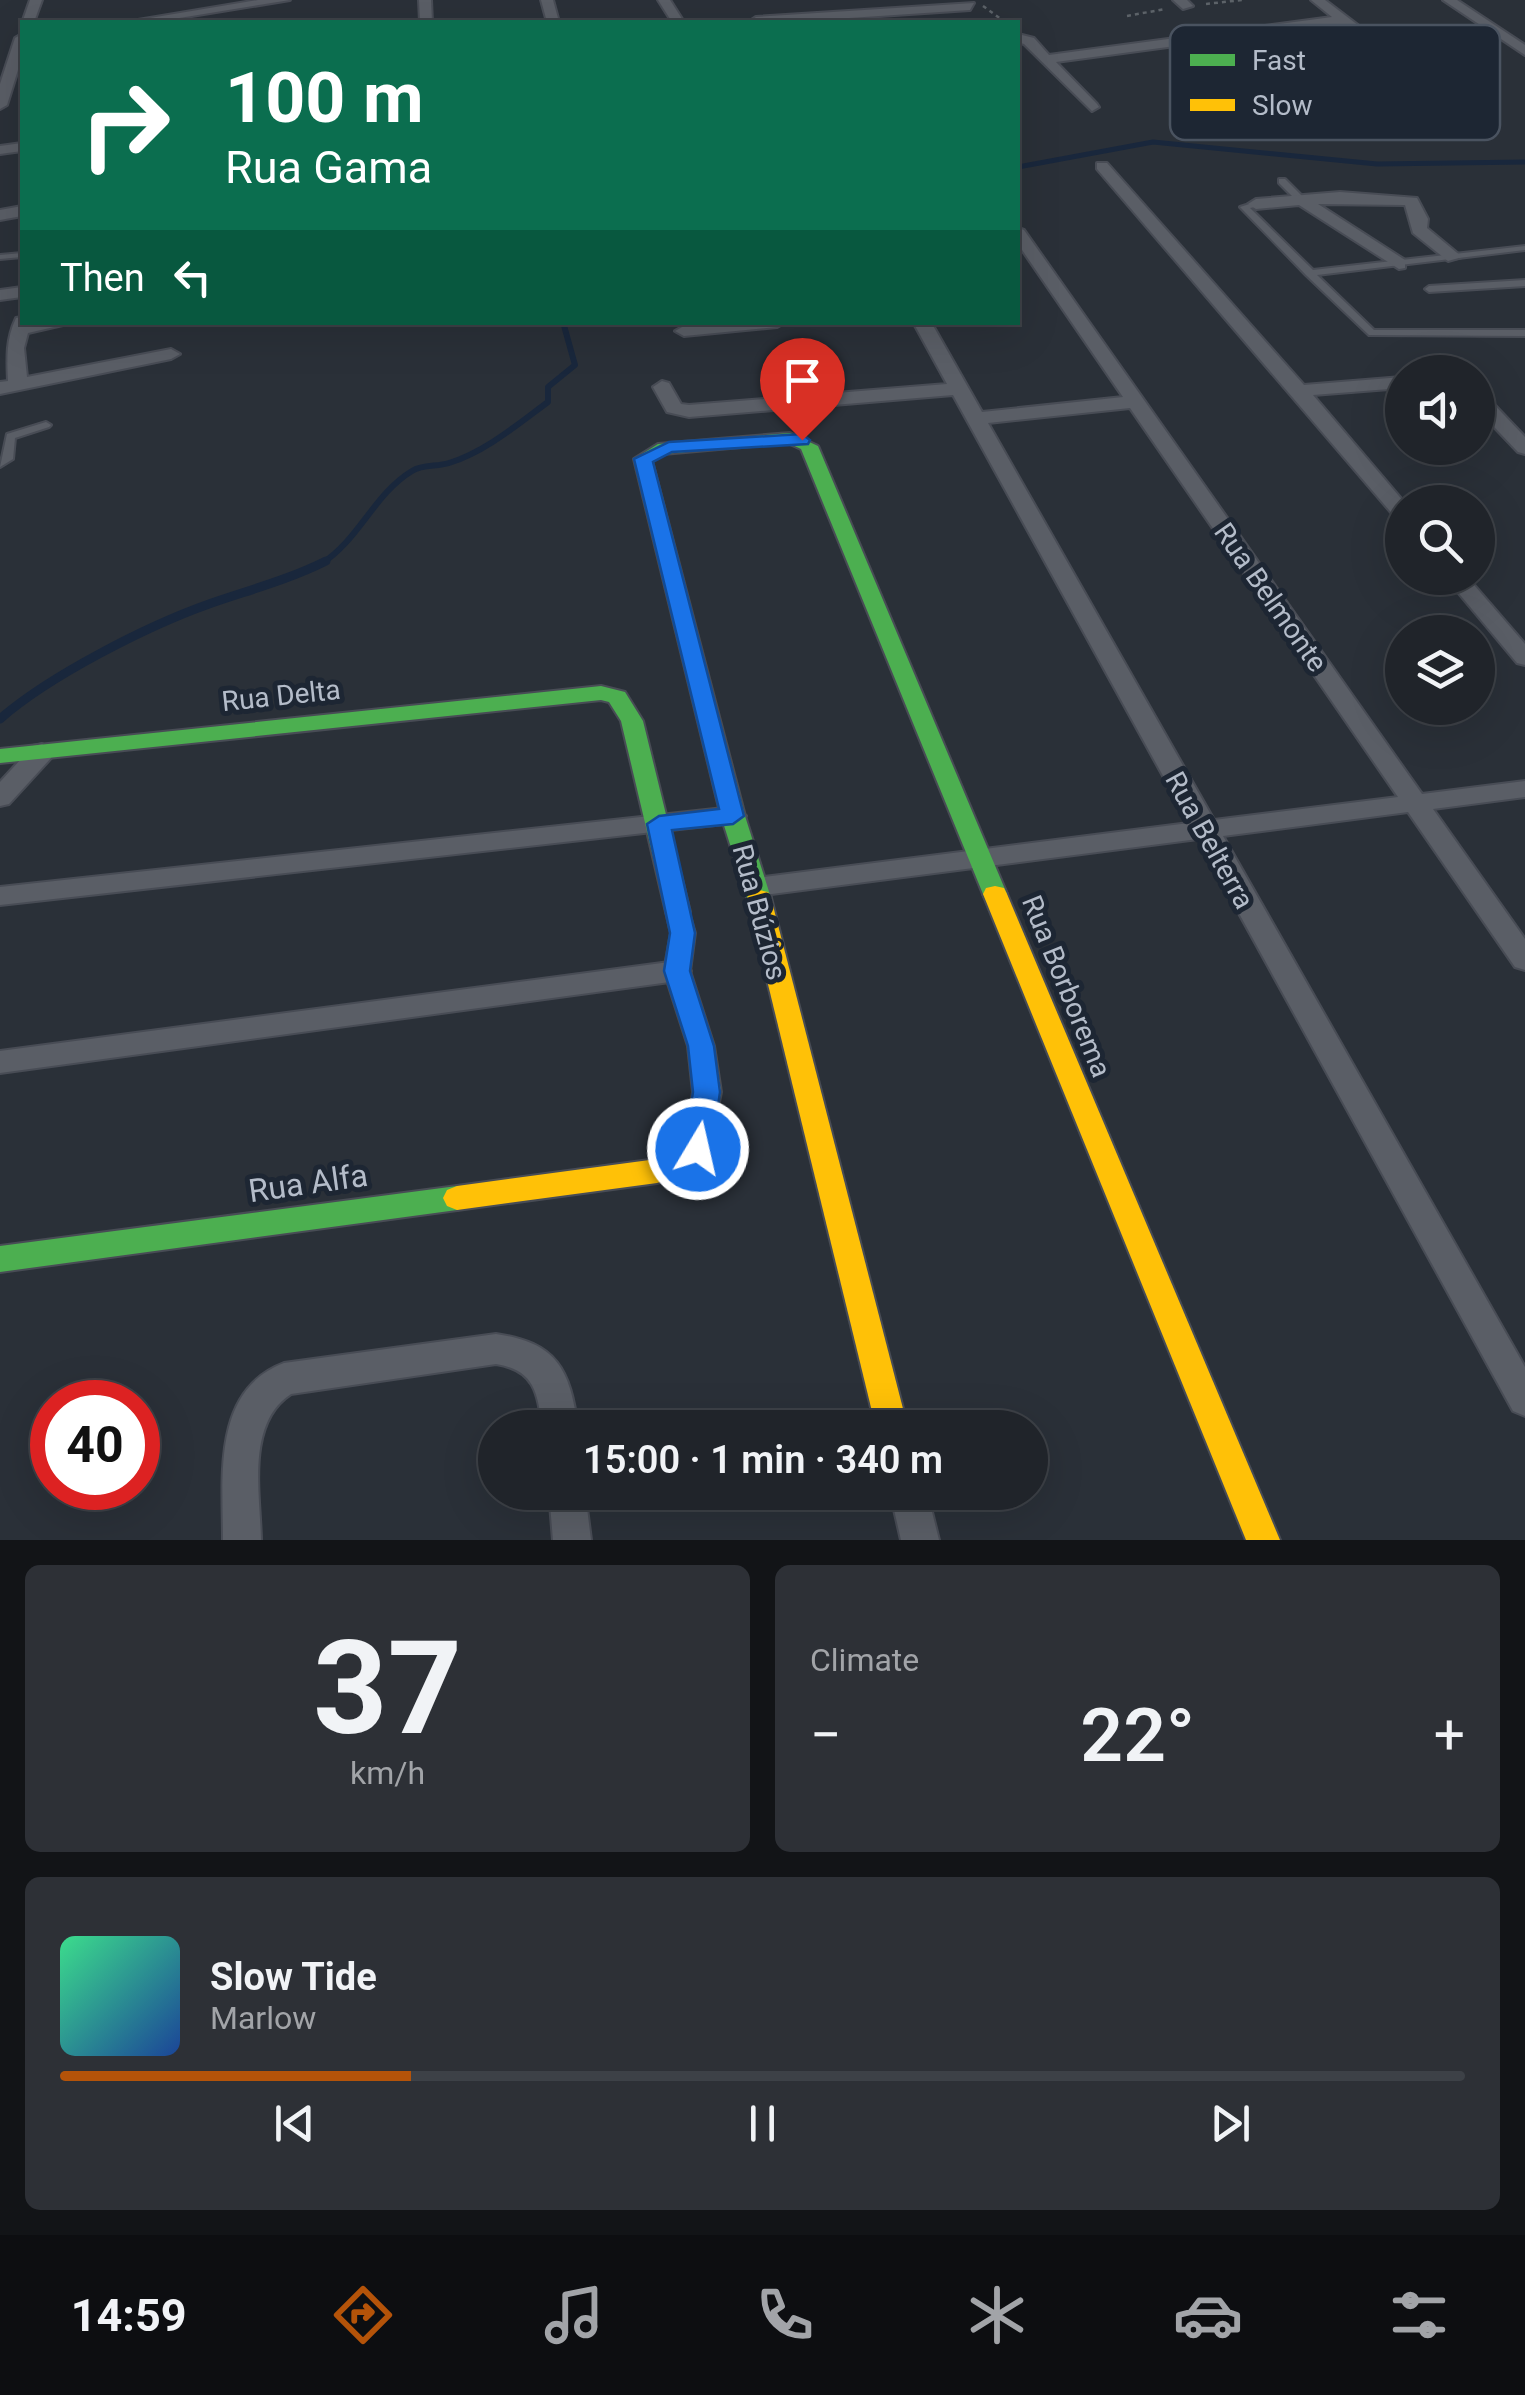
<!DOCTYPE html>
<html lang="en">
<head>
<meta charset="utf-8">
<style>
	body { margin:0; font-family:Roboto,sans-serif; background:#2d3036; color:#f1f3f6; height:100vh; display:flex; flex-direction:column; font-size:38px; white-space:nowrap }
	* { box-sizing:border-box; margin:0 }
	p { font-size:32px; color:#a2a4a8 }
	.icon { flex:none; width:55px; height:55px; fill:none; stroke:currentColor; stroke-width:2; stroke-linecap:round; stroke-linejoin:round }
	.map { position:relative; height:1540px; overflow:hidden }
	.sheet { display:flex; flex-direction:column; gap:25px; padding:25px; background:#121417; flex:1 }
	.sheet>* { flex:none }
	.top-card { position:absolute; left:20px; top:20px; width:1000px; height:305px; border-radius:0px; box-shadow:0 10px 40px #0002,0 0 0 2px #3d4147; background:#0b6e4f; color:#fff; overflow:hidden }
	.buttons { position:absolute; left:1385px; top:355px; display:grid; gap:20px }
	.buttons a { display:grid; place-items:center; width:110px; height:110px; border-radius:50%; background:#20242a; box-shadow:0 10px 40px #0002,0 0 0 2px #3d4147; font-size:50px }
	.speed { position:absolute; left:30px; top:1380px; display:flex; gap:20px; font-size:50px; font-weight:700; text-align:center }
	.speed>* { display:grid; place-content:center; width:130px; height:130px; border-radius:50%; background:#20242a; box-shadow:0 10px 40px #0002,0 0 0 2px #3d4147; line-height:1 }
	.speed .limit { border:15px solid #d22; background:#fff; color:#111 }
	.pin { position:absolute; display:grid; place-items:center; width:85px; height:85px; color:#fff; margin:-102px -42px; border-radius:50% 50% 50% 0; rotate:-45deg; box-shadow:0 0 10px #0007 }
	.pin .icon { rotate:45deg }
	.me { position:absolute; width:110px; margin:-55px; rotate:9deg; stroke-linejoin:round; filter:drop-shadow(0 0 8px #0008) }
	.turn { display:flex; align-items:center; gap:35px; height:210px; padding:0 40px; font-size:45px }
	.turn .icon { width:130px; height:130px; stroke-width:2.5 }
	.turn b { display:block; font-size:70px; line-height:85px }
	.then { display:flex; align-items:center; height:95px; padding:0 40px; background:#0003; gap:20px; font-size:38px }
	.big { font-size:75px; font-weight:600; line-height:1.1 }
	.sheet .tile { flex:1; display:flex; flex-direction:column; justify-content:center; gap:15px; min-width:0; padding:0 35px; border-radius:15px; background:#2d3036 }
	.sheet .dial { align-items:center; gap:0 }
	.dial b { font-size:130px; line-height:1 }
	.song { display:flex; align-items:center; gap:30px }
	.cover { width:120px; height:120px; border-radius:15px; background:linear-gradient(135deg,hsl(150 70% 55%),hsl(220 70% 35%)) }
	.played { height:10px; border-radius:5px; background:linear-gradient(90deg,#b45309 25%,#3d4147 25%) }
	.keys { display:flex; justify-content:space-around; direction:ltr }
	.heat { display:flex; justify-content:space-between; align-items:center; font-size:55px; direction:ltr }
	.sheet .tiles { flex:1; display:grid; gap:25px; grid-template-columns:1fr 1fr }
	.tile:last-child { grid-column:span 2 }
	.trip { position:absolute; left:478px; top:1410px; width:570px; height:100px; border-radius:50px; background:#20242a; box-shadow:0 10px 40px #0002,0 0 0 2px #3d4147; font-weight:600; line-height:100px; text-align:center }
	.tab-bar { display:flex; height:160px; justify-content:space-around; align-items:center; background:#0d0e11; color:#a2a4a8 }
	.tab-bar .icon { width:70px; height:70px }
	.tab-bar .active { color:#b45309 }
	.tab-bar b { font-size:45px; color:#f1f3f6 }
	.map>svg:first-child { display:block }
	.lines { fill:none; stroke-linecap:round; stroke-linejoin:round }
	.stream-far2 { stroke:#19273c; stroke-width:5 }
	.stream-far1 { stroke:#19273c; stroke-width:6 }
	.stream { stroke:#19273c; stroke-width:9 }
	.lane-casing { stroke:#484c55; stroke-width:4 }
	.street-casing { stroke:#484c55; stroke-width:4 }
	.fast-casing { stroke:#484c55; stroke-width:4 }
	.slow-casing { stroke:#484c55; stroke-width:4 }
	.path { stroke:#5c6268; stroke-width:2.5; stroke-dasharray:4 4; stroke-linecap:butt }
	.lane { fill:#5a5e66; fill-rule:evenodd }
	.street { fill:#5a5e66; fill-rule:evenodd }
	.fast { fill:#4caf50; fill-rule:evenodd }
	.slow { fill:#ffc107; fill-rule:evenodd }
	.route { fill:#1a73e8; stroke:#114b97; stroke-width:2.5 }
	.labels { text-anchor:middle; stroke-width:10; stroke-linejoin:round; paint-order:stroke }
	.street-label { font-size:28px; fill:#b4bcc9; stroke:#1d2633 }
	.near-street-label { font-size:32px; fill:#b4bcc9; stroke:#1d2633 }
	.key { fill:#1d2633; stroke:#4a5360; stroke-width:2.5 }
	.key-label { font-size:28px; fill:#b4bcc9 }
</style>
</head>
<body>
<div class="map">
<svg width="1525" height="1540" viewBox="0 0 1525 1540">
	<rect width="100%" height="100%" fill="#2a3038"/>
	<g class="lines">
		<polyline class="stream-far2" points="1018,167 1153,142 1377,164 1525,162"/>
		<path class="stream-far1" d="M321 564C359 540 374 494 412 471 423 464 437 467 449 463 485 452 518 424 548 402V387L575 365 563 322"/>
		<path class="stream" d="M0 719C49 676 147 626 209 604 249 590 288 580 326 561"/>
		<defs>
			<g id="lane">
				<polygon points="1279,179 1285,179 1303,197 1303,201 1297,201 1279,183"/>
				<polygon points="1256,202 1259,202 1259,206 1250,208 1313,270 1525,246 1525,250 1317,275 1374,330 1525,330 1525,336 1369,335 1306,275 1240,207"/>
				<polygon points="22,253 22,257 0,259 0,255"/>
				<polygon points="1525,280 1525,286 1429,292 1425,289 1429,286"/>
				<polygon points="46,422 51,425 49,427 15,438 13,459 0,467 7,434"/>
			</g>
			<g id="street">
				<polygon points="30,0 42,0 34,22 22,23"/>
				<polygon points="258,0 290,0 155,22 126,22"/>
				<polygon points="419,0 431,0 432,22 420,22"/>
				<polygon points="541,0 553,0 559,22 547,22"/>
				<polygon points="658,0 670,0 684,22 672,22"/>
				<polygon points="1173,0 1187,0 1193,6 1183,9"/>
				<polygon points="1311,0 1325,0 1430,80 1430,86 1420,86 1340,24 1056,62 1097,104 1099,107 1092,111 1024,44 1018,42 1018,34 1034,38 1049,55 1332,17"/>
				<polygon points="1443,0 1457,0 1525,45 1525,55"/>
				<polygon points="974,3 970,10 789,22 750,21 756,17"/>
				<polygon points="22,34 22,57 7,105 0,109 0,84 15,38"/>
				<polygon points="22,143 22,151 0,154 0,146"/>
				<polygon points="1097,163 1107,163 1304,385 1402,377 1402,388 1313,395 1404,502 1402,519 1395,517 1097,169"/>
				<polygon points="1340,192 1417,198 1428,219 1427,228 1462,257 1448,261 1413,233 1405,205 1318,204 1405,260 1405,268 1399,269 1299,205 1256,209 1248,204 1256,199"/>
				<polygon points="22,206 22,216 0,220 0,210"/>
				<path d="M1018 228 1024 230 1422 794 1525 781V797L1433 809 1525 939V970L1515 967 1408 812 1223 836 1525 1367V1416L1513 1411 1198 839 756 896 746 894 743 887 746 880 756 878 1189 823 953 395 689 417 667 412 653 387 662 381 669 383 681 404 689 405 947 384 913 322H931L982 412 1123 397 1018 244ZM1130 408 1398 797 1214 820 988 423Z"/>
				<polygon points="22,287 22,297 0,300 0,290"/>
				<path d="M22 317V322H76L28 333 24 348 27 377 171 349 180 354 171 359 0 394V382L8 381C7 358 6 339 16 318Z"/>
				<polygon points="717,322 786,322 777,327 684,336 675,331 684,326"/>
				<polygon points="1478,393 1485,395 1525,437 1525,454 1518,452 1478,410"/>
				<polygon points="1446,578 1468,578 1525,644 1525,665 1517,663"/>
				<polygon points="42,744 54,752 51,758 9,804 0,806 0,782 33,746"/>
				<polygon points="733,807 746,816 742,822 0,905 0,887"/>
				<polygon points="677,961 687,964 691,971 687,978 677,981 0,1073 0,1051"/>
				<path d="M496 1334C557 1343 570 1369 578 1428H542C538 1392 534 1370 496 1364L291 1394C246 1423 260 1493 261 1540H223C223 1477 212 1390 284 1363Z"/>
				<polygon points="549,1492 585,1492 591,1540 553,1540"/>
				<polygon points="890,1492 927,1492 939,1540 901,1540"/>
			</g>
			<g id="fast">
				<polygon points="790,433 818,446 1007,894 1004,900 986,900 983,894 801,449 788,443 663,454 652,461 745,816 771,898 768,904 750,904 747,898 721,816 634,459 658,444"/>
				<polygon points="601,686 625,692 643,721 690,912 687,918 669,918 666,912 621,721 609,702 601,700 0,763 0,749"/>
				<polygon points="457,1186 467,1190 471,1198 467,1206 457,1210 0,1272 0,1246"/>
			</g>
			<g id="slow">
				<polygon points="995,886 1004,888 1007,894 1280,1540 1246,1540 983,894 986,888"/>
				<polygon points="759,890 768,892 771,898 908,1428 876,1428 747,898 750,892"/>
				<polygon points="678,903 687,906 695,933 690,971 714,1046 721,1092 708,1157 695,1170 657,1183 457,1210 447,1206 443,1198 447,1190 457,1186 657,1159 675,1154 685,1144 693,1092 688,1046 664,971 671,933 666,912 669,906"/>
			</g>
		</defs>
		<use href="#lane" class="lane-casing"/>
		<use href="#street" class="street-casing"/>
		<use href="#fast" class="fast-casing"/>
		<use href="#slow" class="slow-casing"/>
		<g class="path">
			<polyline points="1206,4 1242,0"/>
			<polyline points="983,6 1005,22"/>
			<polyline points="1127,16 1165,9"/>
		</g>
		<use href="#lane" class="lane"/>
		<use href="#street" class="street"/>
		<use href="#fast" class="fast"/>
		<use href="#slow" class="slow"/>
	</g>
	<polygon class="route" points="802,434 810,440 808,444 672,452 653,462 744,816 733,824 672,830 695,933 690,971 714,1046 720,1092 712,1149 708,1157 688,1157 684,1149 693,1092 688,1046 664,971 670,933 647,824 659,816 719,809 634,459 669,442"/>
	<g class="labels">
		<g class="street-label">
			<text transform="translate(1271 597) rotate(55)" y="10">Rua Belmonte</text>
			<text transform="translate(281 695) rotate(-6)" y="10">Rua Delta</text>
			<text transform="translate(1210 840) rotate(61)" y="10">Rua Belterra</text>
			<text transform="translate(760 912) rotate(75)" y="10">Rua Búzios</text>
			<text transform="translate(1067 986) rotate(68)" y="10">Rua Borborema</text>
		</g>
		<g class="near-street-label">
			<text transform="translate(308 1183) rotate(-8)" y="11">Rua Alfa</text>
		</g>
	</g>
	<rect x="1170" y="25" width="330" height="115" rx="15" class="key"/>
	<rect x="1190" y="54" width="45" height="12" fill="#4caf50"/>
	<rect x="1190" y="99" width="45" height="12" fill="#ffc107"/>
	<g class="key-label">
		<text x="1252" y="70">Fast</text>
		<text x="1252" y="115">Slow</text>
	</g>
</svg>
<div class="buttons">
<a><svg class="icon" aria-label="sound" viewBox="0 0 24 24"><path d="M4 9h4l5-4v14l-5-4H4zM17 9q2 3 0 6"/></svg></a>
<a><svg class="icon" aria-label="search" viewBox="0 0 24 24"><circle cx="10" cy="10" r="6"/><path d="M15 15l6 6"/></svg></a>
<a><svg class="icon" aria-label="layers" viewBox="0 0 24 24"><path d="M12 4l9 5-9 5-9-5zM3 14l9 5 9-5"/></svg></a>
</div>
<div class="speed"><div class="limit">40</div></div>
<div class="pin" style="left:802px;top:440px;background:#d93025"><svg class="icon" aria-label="arrive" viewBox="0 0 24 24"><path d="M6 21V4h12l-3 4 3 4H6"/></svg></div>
<svg class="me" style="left:698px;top:1149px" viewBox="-20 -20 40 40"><circle r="17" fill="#1a73e8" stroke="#fff" stroke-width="3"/><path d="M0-11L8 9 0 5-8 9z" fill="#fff"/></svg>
<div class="trip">15:00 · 1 min · 340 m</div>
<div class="top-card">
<div class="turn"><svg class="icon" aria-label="right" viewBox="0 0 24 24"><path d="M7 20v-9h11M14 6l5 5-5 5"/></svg><div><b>100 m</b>Rua Gama</div></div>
<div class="then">Then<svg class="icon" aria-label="left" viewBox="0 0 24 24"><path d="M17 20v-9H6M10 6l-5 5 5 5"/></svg></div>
</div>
</div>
<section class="sheet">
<div class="tiles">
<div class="tile dial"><b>37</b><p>km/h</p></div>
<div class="tile"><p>Climate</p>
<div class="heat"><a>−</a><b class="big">22°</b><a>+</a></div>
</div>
<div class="tile">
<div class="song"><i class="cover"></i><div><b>Slow Tide</b><p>Marlow</p></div></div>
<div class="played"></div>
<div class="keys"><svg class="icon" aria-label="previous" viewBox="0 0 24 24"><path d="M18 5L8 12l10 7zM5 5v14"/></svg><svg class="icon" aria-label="pause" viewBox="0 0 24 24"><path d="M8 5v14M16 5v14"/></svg><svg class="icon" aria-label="next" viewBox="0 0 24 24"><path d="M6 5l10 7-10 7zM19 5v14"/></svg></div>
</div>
</div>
</section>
<nav class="tab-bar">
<b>14:59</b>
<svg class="icon active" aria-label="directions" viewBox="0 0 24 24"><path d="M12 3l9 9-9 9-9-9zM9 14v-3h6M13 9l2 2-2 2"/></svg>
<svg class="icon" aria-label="music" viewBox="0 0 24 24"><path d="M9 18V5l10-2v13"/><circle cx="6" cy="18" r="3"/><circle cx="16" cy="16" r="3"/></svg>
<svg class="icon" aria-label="phone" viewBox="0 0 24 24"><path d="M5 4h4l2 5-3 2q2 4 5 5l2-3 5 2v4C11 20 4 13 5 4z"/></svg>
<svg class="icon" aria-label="climate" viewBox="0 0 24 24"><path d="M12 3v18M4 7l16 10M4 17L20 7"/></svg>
<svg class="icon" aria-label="car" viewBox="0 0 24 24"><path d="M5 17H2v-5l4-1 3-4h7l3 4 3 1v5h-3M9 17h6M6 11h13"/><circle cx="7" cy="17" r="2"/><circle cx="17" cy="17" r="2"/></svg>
<svg class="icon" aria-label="filters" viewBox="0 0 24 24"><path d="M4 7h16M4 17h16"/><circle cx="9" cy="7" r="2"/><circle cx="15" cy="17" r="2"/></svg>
</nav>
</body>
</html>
